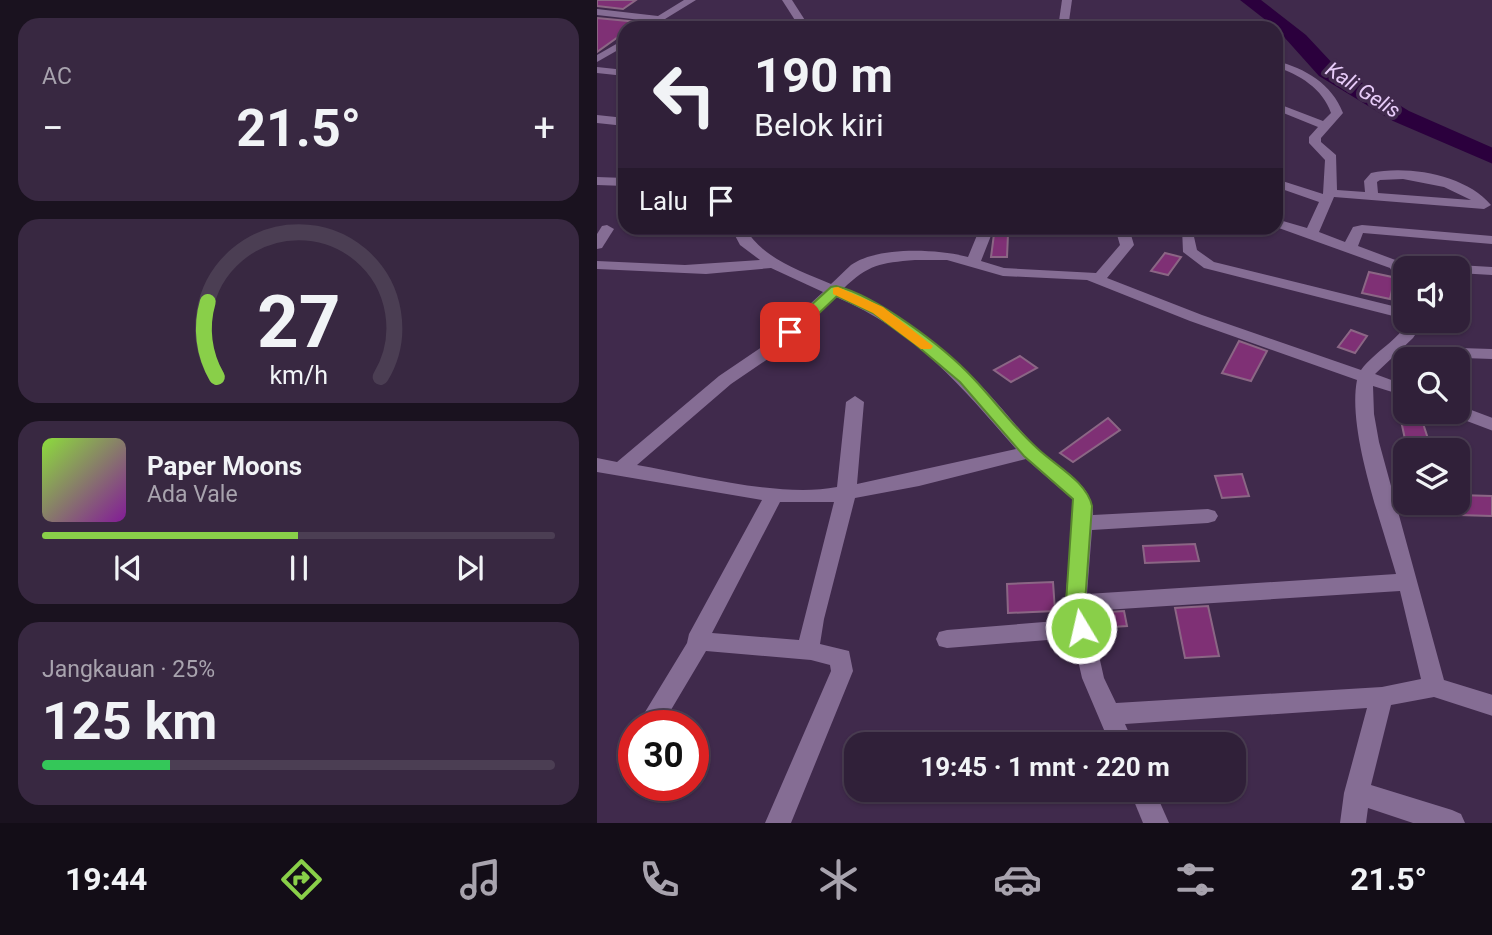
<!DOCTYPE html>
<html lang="id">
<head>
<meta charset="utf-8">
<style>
	body { margin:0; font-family:Roboto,sans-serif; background:#382841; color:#f1f3f6; height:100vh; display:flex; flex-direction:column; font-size:26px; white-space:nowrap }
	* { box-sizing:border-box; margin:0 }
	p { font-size:23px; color:#a8a3ae }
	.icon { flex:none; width:38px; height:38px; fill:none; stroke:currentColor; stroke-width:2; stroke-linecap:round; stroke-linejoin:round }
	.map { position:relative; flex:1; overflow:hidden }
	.details { display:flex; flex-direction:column; gap:18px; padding:18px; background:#1a121f; width:597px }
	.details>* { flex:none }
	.guide { position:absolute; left:21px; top:21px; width:665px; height:214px; border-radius:21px; box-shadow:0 2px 5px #0004,0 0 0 2px #4b3e53; background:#302039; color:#f1f3f6; overflow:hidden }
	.controls { position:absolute; left:796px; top:256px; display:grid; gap:14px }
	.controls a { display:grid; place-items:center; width:77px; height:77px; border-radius:14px; background:#302039; box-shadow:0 2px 5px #0004,0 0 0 2px #4b3e53; font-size:35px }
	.speed { position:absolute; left:21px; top:710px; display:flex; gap:14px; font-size:35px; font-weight:700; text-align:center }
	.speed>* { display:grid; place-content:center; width:91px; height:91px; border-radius:50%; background:#302039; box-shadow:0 2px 5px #0004,0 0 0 2px #4b3e53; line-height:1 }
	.speed .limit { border:10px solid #d22; background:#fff; color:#111 }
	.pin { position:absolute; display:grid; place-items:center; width:60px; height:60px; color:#fff; margin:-30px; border-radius:14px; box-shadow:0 4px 10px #0006 }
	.me { position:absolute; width:77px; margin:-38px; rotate:351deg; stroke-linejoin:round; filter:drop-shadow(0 0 5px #0008) }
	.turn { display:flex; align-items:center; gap:24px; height:147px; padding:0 21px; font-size:32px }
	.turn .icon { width:91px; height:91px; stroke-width:2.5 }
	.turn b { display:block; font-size:49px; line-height:60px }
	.then { display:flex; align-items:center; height:66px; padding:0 21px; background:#0003; gap:14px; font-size:26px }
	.big { font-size:52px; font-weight:700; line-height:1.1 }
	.details .card { flex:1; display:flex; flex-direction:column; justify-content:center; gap:10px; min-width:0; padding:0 24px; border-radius:21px; background:#382841 }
	.details .dial { align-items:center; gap:0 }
	.dial svg { height:182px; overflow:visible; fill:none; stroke:#4b3e53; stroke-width:7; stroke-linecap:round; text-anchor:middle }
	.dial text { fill:#f1f3f6; stroke:none }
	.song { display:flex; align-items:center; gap:21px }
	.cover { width:84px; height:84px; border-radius:10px; background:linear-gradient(135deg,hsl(90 70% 55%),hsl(290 70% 35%)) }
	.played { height:7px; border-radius:4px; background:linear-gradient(90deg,#89cf49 50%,#4b3e53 50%) }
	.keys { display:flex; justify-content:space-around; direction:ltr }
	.heat { display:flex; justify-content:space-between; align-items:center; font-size:38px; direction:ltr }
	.charge { height:10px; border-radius:5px; background:linear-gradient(90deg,#34c759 25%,#4b3e53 0) }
	.trip { position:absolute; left:247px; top:732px; width:402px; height:70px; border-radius:21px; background:#302039; box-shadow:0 2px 5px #0004,0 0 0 2px #4b3e53; font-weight:700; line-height:70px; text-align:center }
	.dock { display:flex; height:112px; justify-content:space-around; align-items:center; background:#130d17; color:#a8a3ae }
	.dock .icon { width:49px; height:49px }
	.dock .on { color:#89cf49 }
	.dock b { font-size:32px; color:#f1f3f6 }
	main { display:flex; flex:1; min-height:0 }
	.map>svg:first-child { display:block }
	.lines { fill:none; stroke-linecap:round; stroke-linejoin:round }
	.river { fill:#2b003d; fill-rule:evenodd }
	.building { fill:#7f3075; stroke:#8b6685; stroke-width:2 }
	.minor { fill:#856d94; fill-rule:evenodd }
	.route { fill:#89cf49; stroke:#59872f; stroke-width:2 }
	.slow { fill:#f59e0b }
	.labels { text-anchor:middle; stroke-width:7; stroke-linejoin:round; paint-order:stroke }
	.far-water-label { font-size:21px; font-style:italic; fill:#e8ccf9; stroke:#402a4c }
</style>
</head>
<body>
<main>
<section class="details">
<div class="card"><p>AC</p>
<div class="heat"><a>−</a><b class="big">21.5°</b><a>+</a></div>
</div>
<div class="card dial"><svg viewBox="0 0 100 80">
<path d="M14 69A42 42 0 1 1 86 69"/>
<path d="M14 69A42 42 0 0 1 10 36" stroke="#89cf49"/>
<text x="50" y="56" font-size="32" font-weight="700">27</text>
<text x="50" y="72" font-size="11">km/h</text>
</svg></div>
<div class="card">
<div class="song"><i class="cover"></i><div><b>Paper Moons</b><p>Ada Vale</p></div></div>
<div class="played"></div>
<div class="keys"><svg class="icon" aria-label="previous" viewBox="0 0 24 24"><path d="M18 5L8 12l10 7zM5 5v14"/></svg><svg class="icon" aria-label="pause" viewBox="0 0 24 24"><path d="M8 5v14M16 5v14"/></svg><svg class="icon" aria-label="next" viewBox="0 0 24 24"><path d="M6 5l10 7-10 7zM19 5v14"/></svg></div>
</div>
<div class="card"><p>Jangkauan · 25%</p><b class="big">125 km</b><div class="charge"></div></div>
</section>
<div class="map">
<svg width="896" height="823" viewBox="0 0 896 823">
	<rect width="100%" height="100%" fill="#402a4c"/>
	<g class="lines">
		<polygon class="river" points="643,0 664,0 709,35 738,66 812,111 896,148 896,164 796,121 722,76 679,28"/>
	</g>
	<g class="building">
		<polygon points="0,0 39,0 26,9 0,6"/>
		<polygon points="0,18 41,22 28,28 28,32 0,52"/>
		<polygon points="397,234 411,234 410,257 394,257"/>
		<polygon points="568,253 584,257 571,275 554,271"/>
		<polygon points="772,272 795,277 797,281 793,299 765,293"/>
		<polygon points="754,330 770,336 758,353 741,347"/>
		<polygon points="642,341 670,351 654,381 625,373"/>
		<polygon points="423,356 440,368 414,382 397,370"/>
		<polygon points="802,411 822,411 833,445 809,444"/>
		<polygon points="511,418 523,430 476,462 463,453"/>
		<polygon points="645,474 652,496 625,498 618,476"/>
		<polygon points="861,495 895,496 895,516 861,515"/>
		<polygon points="598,544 602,561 548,563 546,546"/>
		<polygon points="456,582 458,611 411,613 410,584"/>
		<polygon points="611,606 622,656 588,658 578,608"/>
		<polygon points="527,611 530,626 499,628 497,613"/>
	</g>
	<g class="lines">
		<g class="minor">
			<polygon points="87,0 99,0 55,27 50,24 53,21 0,15 0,9 61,16"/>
			<polygon points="185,0 195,0 213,28 203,28"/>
			<polygon points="465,0 475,0 471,28 461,28"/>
			<polygon points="28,39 28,46 0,62 0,55"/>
			<path d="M679 61C708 68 735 84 746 113L724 138V142L739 155 740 190 768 192 767 181 774 173C811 165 869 175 894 205L887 209 737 197 722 232 748 242 756 227 765 225 896 236V244L766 233 761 246 801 261 843 264 850 268H808V287L803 286 793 268 679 227V219L710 228 722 202 679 187V179L726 194 728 160 712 143V137L721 127 679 110V103L726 121 734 113C726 89 702 74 679 67ZM806 179 847 187 874 200 781 193 780 182 783 180Z"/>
			<polygon points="0,67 28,70 28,76 0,73"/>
			<polygon points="0,115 28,118 28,126 0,123"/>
			<polygon points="0,177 28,178 28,186 0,185"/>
			<polygon points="10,225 17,229 5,248 0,249 0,234 5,226"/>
			<path d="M134 228H148C165 258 203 271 234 284 241 278 247 271 254 265 281 246 341 249 371 257L383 228H397L384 261 407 268 499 273 523 245 518 228H532L537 245 510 278 605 315 764 370C778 351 801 341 812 320H828L816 338 778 374 808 385V396L776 386 777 414 782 442 847 680 896 695V716L837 697 794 705 774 785 855 810 864 814 868 823H816L771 808 769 823H743L747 793 770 708 528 724 537 744H513L485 678 476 638 350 648 342 646 339 639 342 632 350 630 472 620 468 603 477 506 475 499 429 459 322 486 258 498 227 619 223 644 252 651 256 671 194 823H168L234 671 233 665 214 660 109 651 65 725H49L45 717 90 643 92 634 165 500 0 472V458L20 462 122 376 172 342 226 292 174 268 109 274 0 269V261L88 265 163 260 143 245ZM318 260H350L406 276 490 280 593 321 760 380C750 431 785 524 799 574L490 594 495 530 611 523 618 521 621 516 618 511 611 509 496 515C498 484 460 467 440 448 422 430 407 410 390 392 350 348 302 312 246 289 272 264 283 263 318 260ZM239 297C318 330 364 386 419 449L260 484 267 402 258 396 249 402 240 487C183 498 98 475 40 465L134 384 184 350ZM183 502H237L202 640 115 633ZM803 591 824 679 785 687 519 703 507 678 492 611Z"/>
			<polygon points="585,228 595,228 600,250 617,262 808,309 808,319 607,268 586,252"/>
			<polygon points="861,265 896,267 896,275 861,273 861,268 855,268"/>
			<polygon points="863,348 896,349 896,359 867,358 861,363 861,359 847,359"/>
			<polygon points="861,405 896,418 896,431 854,415 851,411 861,411"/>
			<polygon points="532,789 557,789 572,823 546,823"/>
		</g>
	</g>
	<path class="route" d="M239 286C280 296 347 347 376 378 398 401 417 428 441 449 459 466 490 482 495 506L488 603 494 628 491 634 484 636 477 634 469 603 476 499 427 456 363 382 318 344 276 313 240 296 198 336H188L186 332 188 329 234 287Z"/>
	<polygon class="slow" points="241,287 286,307 336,346 334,349 324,349 276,313 236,294 236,288"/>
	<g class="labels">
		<g class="far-water-label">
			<text transform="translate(766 90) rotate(33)" y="7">Kali Gelis</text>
		</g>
	</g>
</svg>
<div class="controls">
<a><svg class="icon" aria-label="sound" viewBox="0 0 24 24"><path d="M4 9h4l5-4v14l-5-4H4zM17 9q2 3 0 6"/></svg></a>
<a><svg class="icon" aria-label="search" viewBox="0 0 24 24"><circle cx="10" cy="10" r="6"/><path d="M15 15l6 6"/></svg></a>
<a><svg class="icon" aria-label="layers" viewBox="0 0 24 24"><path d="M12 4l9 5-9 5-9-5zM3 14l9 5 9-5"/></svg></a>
</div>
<div class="speed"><div class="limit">30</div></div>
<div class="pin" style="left:193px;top:332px;background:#d93025"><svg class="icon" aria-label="arrive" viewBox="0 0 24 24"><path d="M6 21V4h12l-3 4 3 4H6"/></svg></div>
<svg class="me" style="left:484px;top:628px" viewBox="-20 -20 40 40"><circle r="17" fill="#89cf49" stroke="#fff" stroke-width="3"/><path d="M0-11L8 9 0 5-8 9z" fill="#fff"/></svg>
<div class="trip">19:45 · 1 mnt · 220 m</div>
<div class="guide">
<div class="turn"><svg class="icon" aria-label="left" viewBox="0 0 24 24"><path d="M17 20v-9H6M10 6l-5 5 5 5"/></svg><div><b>190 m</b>Belok kiri</div></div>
<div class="then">Lalu<svg class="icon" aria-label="arrive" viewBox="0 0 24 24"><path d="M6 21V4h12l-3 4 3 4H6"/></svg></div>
</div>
</div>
</main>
<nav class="dock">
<b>19:44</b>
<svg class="icon on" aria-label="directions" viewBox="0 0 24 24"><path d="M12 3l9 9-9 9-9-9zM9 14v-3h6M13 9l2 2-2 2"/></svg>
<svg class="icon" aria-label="music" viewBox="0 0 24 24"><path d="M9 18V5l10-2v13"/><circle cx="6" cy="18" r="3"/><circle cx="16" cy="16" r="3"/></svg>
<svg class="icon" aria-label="phone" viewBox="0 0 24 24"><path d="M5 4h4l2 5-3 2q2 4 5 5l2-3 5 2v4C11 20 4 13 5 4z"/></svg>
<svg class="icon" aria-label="climate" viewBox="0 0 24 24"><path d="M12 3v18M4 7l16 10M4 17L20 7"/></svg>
<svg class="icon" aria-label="car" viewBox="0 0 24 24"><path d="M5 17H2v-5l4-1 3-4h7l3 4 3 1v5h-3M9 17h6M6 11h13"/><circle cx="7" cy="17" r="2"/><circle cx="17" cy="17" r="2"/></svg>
<svg class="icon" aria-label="filters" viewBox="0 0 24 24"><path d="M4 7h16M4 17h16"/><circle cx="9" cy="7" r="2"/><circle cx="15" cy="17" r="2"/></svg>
<b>21.5°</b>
</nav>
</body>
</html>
